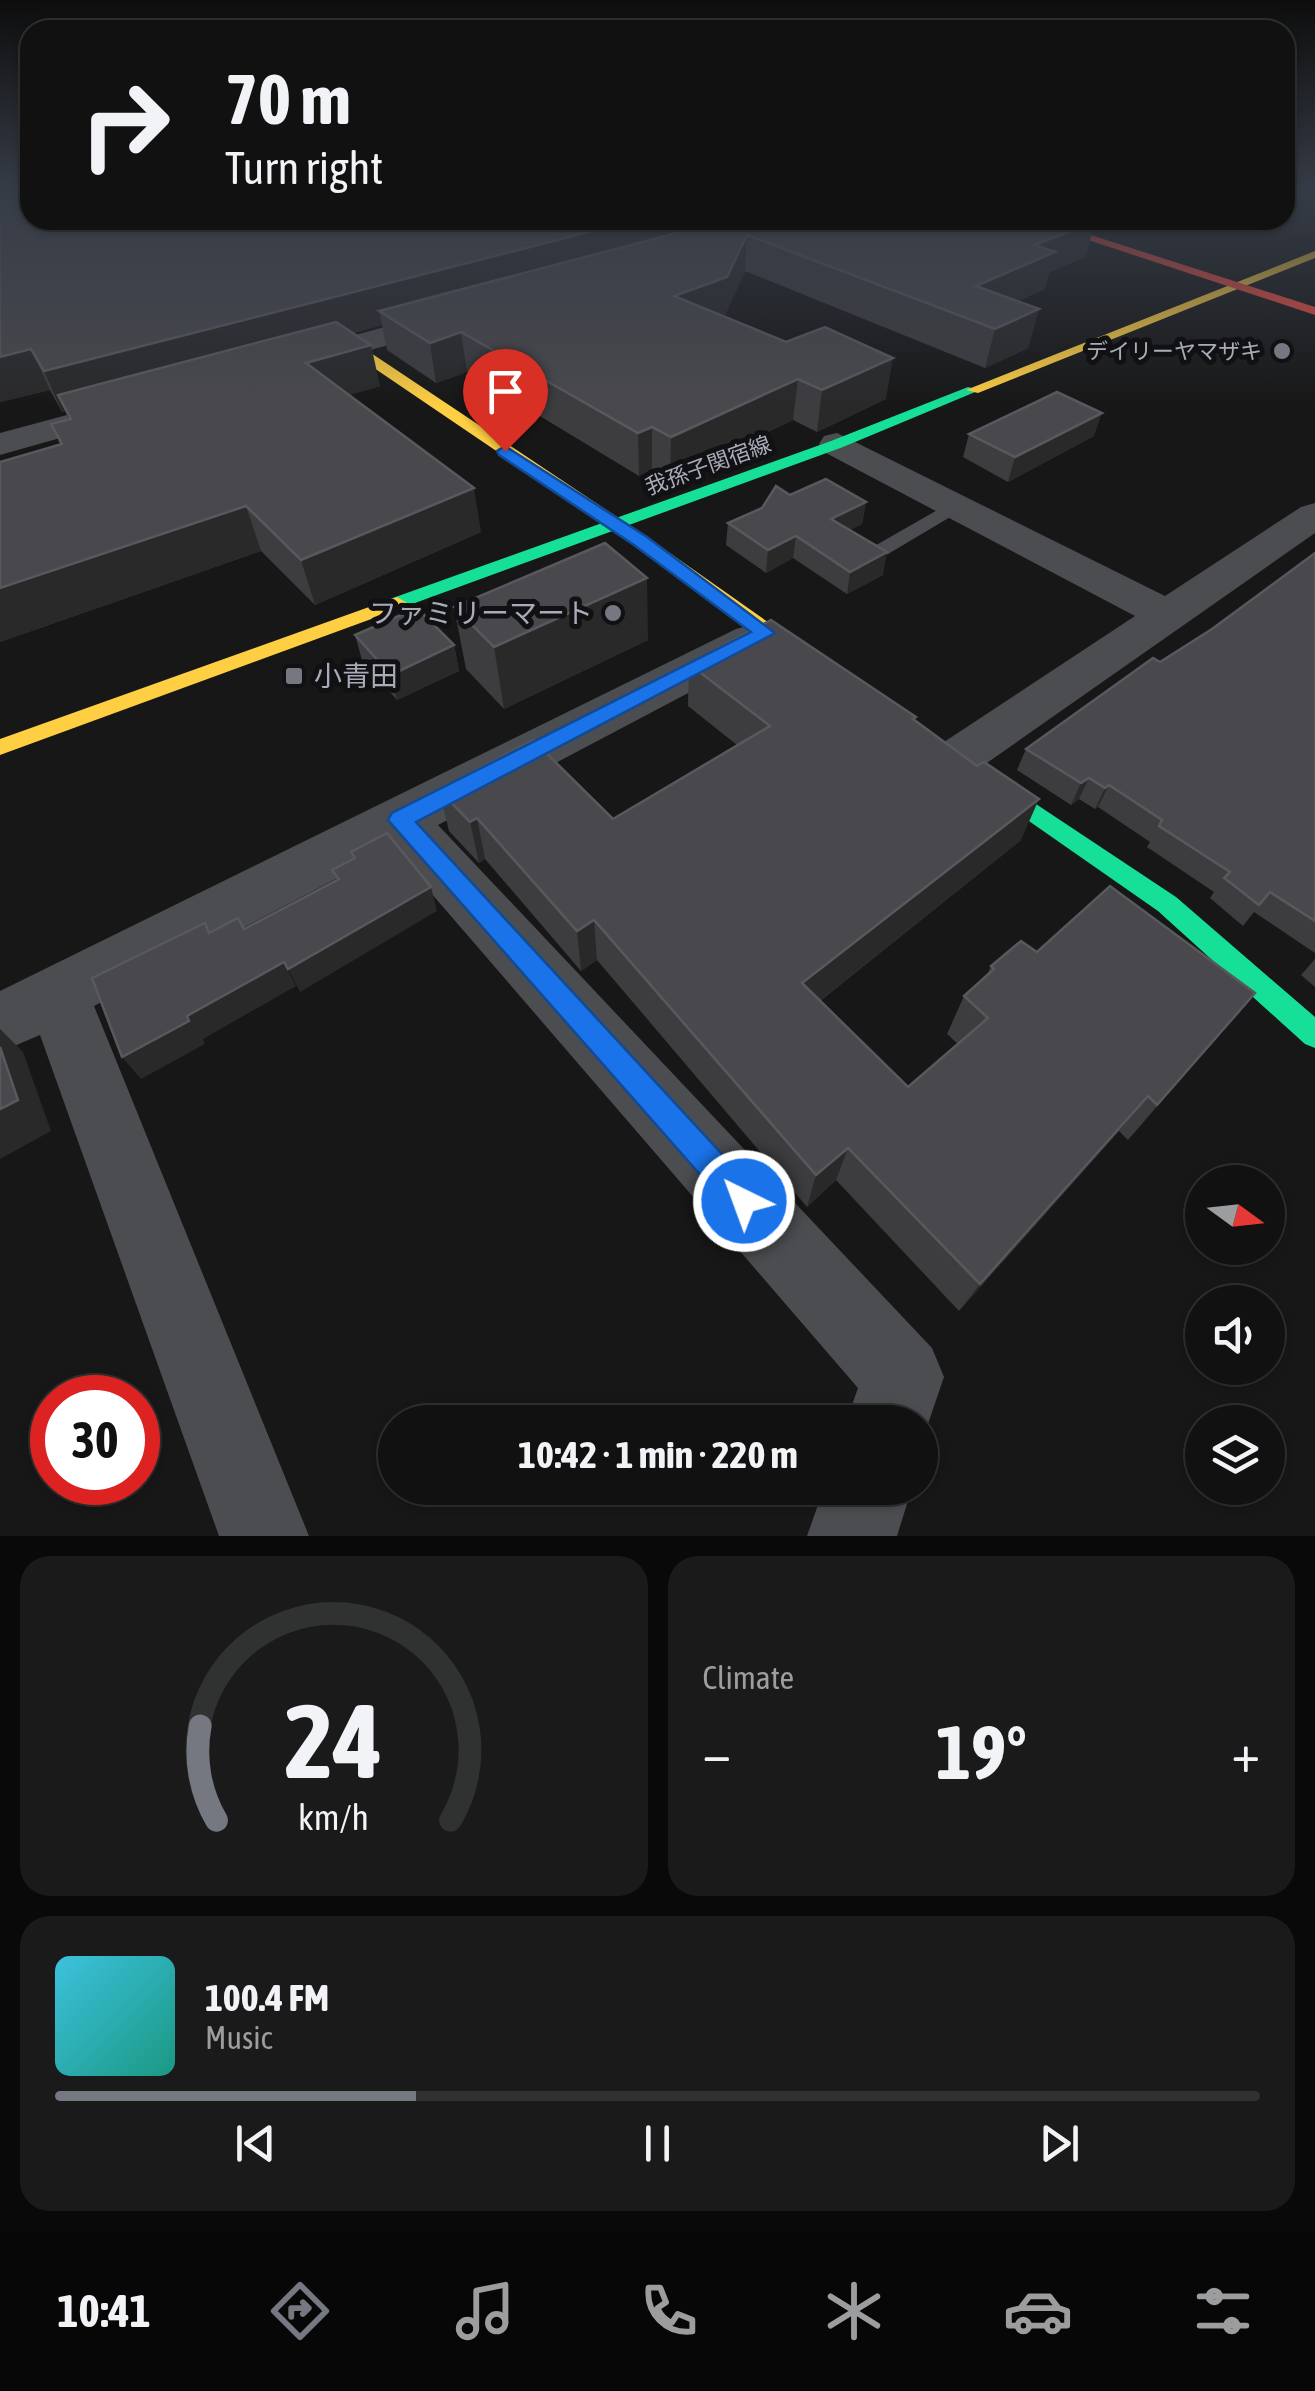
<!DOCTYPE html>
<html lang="en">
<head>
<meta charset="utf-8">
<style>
	body { margin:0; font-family:"Asap Condensed","Noto Sans JP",sans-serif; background:#1a1a1a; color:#f1f3f6; height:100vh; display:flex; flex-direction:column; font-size:38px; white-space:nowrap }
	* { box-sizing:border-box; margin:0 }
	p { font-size:32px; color:#9c9d9f }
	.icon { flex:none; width:55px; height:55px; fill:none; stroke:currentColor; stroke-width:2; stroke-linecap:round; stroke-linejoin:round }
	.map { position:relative; height:1536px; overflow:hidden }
	.sheet { display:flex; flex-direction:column; gap:20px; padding:20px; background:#090909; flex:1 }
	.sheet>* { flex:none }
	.banner { position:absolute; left:20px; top:20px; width:1275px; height:210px; border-radius:30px; box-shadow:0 2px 8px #0004,0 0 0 2px #303131; background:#111; color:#f1f3f6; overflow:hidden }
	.needle { width:65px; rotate:105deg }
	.fabs { position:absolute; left:1185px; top:1165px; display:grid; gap:20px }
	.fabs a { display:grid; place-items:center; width:100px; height:100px; border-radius:50%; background:#111; box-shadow:0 2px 8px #0004,0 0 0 2px #303131; font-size:50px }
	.speed { position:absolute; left:30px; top:1375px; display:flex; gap:20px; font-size:50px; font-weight:700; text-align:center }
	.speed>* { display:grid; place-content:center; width:130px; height:130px; border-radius:50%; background:#111; box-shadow:0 2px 8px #0004,0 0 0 2px #303131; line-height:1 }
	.speed .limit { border:15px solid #d22; background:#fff; color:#111 }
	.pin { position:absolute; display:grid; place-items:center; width:85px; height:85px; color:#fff; margin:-102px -42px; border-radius:50% 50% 50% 0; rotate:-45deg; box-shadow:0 0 10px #0007 }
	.pin .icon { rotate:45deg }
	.me { position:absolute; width:110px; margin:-55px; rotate:318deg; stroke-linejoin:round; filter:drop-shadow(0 0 8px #0008) }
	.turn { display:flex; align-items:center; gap:35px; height:210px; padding:0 40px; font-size:45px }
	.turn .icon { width:130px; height:130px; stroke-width:2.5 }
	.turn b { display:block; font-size:70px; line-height:85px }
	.big { font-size:75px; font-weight:700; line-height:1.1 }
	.sheet .tile { flex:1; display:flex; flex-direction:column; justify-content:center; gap:15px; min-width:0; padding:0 35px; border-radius:30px; background:#1a1a1a }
	.sheet .dial { align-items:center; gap:0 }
	.dial svg { height:260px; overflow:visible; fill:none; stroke:#303131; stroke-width:7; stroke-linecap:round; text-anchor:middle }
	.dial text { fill:#f1f3f6; stroke:none }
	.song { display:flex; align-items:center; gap:30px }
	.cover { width:120px; height:120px; border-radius:15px; background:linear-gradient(135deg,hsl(190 70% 55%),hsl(170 70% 35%)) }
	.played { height:10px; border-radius:5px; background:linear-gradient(90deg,#757880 30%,#303131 30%) }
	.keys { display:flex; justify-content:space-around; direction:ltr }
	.heat { display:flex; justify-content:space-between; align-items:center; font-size:55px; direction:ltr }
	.sheet .tiles { flex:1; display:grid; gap:20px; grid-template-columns:1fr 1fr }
	.tile:last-child { grid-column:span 2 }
	.trip { position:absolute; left:378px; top:1405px; width:560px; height:100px; border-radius:50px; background:#111; box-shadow:0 2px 8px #0004,0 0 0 2px #303131; font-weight:700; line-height:100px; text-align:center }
	.dock { display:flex; height:160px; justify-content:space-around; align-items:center; background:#070707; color:#9c9d9f }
	.dock .icon { width:70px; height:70px }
	.dock .selected { color:#757880 }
	.dock b { font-size:45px; color:#f1f3f6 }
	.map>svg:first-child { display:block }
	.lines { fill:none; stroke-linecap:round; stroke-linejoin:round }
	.lane { fill:#4b4d50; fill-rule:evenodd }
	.street { fill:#4b4d50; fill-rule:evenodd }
	.fast { fill:#16e098; fill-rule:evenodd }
	.slow { fill:#ffcf43; fill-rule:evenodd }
	.jam { fill:#f24e42; fill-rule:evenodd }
	.wall { fill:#3d3d40 }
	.shaded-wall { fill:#29292a }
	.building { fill:#49494d; stroke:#58595e; stroke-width:2.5 }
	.route { fill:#1a73e8; stroke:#114b97; stroke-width:2.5 }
	.poi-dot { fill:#757880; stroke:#111113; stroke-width:4 }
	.labels { text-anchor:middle; stroke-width:10; stroke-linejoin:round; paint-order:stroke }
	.far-poi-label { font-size:22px; fill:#a8acb9; stroke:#111113; text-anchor:end }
	.far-street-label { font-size:22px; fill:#a8acb9; stroke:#111113 }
	.poi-label { font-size:28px; fill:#a8acb9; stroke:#111113; text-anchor:end }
</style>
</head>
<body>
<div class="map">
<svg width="1315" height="1536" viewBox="0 0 1315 1536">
	<rect width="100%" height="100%" fill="#171717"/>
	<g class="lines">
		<polygon class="lane" points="955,500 962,502 965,506 962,510 883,557 875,559 864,552"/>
		<g class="street">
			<polygon points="451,309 462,312 466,318 462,324 300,370 289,367 284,360 289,353"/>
			<polygon points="119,401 131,404 136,411 131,418 0,455 0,433"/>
			<polygon points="837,433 1165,596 1301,507 1315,503 1315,533 974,772 956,778 938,772 930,759 938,746 1135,616 824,452 819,444 824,436"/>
			<polygon points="752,625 768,629 775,640 768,651 438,825 932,1348 944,1377 920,1447 920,1422 846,1422 858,1388 393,849 94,1006 309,1536 219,1536 40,1035 0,1052 0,991 736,629"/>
			<polygon points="824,1488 912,1488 897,1536 807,1536"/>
		</g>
		<g class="fast">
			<polygon points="968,387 980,390 843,447 404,607 390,607 387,603 390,599 831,441"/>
			<polygon points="974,763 1176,897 1315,1017 1315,1048 1305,1044 1158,911 966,777 963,771 966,765"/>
		</g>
		<g class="slow">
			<polygon points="1315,251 1315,258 978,393 966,390"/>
			<polygon points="346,343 356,343 647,537 826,663 829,668 826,673 812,673 635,545 346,349"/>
			<polygon points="397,597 407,603 404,607 0,755 0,739"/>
		</g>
		<polygon class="jam" points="1028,220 1044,220 1315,307 1315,315"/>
	</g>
	<g class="wall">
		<polygon points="0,192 1095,222 1085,257 1049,272 1045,289 1018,301 1039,309 1028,348 985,368 745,271 725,315 722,316 886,399 817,432 793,420 670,480 652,469 639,476 467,372 436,383 387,350 382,325 353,333 380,386 349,395 481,532 315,605 261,551 0,642 0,462 60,444 51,424 69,420 65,411 62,412 50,390 0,402"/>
		<polygon points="969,434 1094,436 1008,482 963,457"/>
		<polygon points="790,495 866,502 862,524 849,530 883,575 847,594 793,558 766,573 726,545 728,523"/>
		<polygon points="1315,553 1315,953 1254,912 1243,926 1210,898 1214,892 1147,847 1150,842 1098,807 1095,809 1079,799 1071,805 1017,770 1026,749 1212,629"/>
		<polygon points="454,607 648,640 504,709 466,669"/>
		<polygon points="355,635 454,645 459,671 397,700 362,660"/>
		<polygon points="689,664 915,721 1021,840 820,1001 908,1087 958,1044 947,1034 964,996 987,975 991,966 1037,952 1255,993 1128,1140 1119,1131 959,1311 836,1180 807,1207 597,960 581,971 485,859 479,863 449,831 439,790 613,819 737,745 688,706"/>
		<polygon points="1315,959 1315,987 1301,975"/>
	</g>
	<g class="shaded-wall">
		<polygon points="636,220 767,220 379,311 382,325 67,411 58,395 65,411 62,412 44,371"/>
		<polygon points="1095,222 1085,257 1049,272 1045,289 975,321 976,286 1034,245"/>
		<polygon points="747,235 745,271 725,315 674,335 674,296"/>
		<polygon points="1039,309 1028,348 985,368 995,329"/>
		<polygon points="461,332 467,372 436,383 430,343"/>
		<polygon points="371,345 380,386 317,404 306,363"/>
		<polygon points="31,349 50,390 0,402 0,357"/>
		<polygon points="893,358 886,399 817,432 822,390"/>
		<polygon points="798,379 793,420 670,480 671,437"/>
		<polygon points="1102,413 1094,436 1008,482 1015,457"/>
		<polygon points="652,427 652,469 639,476 638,433"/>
		<polygon points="474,488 481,532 315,605 301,560"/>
		<polygon points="866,502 862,524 828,541 831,519"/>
		<polygon points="246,506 261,551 0,642 0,588"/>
		<polygon points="796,536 793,558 766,573 768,550"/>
		<polygon points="887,552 883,575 847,594 850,572"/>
		<polygon points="647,578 648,640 504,709 494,647"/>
		<polygon points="454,645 459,671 397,700 391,675"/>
		<polygon points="1089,778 1079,799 1071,805 1081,783"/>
		<polygon points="1109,785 1098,807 1095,809 1105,788"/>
		<polygon points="1039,799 1021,840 794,1021 802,983"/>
		<polygon points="477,818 485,859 479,863 470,822"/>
		<polygon points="431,887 437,911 300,992 288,969"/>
		<polygon points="594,920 597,960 581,971 577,931"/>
		<polygon points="284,962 296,986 203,1039 205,1044 141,1079 122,1057 187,1016"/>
		<polygon points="0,1029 23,1052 51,1131 0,1159"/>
		<polygon points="1148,1096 1119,1131 959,1311 980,1284"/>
		<polygon points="848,1148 836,1180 807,1207 816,1175"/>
	</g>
	<g class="building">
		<polygon points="0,192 30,192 30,220 636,220 44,371 31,349 0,357"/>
		<polygon points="726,220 1090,220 1095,222 1034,245 1055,252 976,286 1039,309 995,329 747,235 727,277 674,296 786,342 825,327 893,358 822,390 798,379 671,437 652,427 638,433 461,332 430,343 379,311"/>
		<polygon points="336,322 371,345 306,363 474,488 301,560 246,506 0,588 0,462 62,444 51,424 71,419 58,395"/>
		<polygon points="1057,392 1102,413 1015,457 969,434"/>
		<polygon points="826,479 866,502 831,519 887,552 850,572 796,536 768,550 728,523 762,508 776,486 790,495"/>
		<polygon points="605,543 647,578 494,647 454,607"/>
		<polygon points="1315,553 1315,921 1270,892 1259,905 1224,878 1230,872 1159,826 1162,820 1109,785 1105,788 1089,778 1081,783 1026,749 1153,658 1160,662 1212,629"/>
		<polygon points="417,608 454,645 391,675 355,635"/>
		<polygon points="771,620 916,717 913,719 977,766 984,762 1039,799 802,983 908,1087 988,1018 964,996 994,969 991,966 1021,941 1037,952 1110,886 1255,993 1157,1105 1148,1096 980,1284 848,1148 816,1175 594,920 577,931 477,818 470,822 439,790 533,740 613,819 770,726 689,664"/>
		<polygon points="387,833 431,887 288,969 284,962 187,1016 189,1021 122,1057 92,978 205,923 209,933 238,918 244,929 339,879 332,870 355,858 351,852"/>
		<polygon points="0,1047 18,1100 0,1109"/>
	</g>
	<linearGradient id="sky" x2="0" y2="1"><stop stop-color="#0d0d0d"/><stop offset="0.47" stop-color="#363c47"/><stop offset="1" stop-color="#363c47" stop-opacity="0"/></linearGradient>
	<rect width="1315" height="407" fill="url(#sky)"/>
	<polygon class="route" points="505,446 647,537 775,633 416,822 755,1190 760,1201 755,1212 744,1217 733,1212 388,820 392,813 751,632 634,545 499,455 497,451"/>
	<g class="poi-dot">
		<circle cx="1282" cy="351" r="10"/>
		<circle cx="613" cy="613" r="10"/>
		<rect x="284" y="666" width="20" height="20" rx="5"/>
	</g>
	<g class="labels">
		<g class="far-poi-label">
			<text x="1262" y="359">デイリーヤマザキ</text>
		</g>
		<g class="far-street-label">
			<text transform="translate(708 465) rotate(-20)" y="8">我孫子関宿線</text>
		</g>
		<g class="poi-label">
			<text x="593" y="623">ファミリーマート</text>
			<text x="314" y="686" text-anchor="start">小青田</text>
		</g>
	</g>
</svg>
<div class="fabs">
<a><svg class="needle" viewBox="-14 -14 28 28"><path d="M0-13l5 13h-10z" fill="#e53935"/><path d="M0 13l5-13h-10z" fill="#9c9d9f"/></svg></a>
<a><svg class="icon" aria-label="sound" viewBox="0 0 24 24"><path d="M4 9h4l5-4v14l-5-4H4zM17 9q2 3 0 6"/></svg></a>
<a><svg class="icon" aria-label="layers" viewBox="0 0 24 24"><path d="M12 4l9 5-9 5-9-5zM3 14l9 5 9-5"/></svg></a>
</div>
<div class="speed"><div class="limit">30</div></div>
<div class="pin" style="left:505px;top:451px;background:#d93025"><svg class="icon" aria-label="arrive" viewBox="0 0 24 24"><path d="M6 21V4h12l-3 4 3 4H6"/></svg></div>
<svg class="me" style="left:744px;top:1201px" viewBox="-20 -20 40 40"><circle r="17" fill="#1a73e8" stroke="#fff" stroke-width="3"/><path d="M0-11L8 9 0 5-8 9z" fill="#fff"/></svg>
<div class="trip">10:42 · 1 min · 220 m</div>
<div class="banner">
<div class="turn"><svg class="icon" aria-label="right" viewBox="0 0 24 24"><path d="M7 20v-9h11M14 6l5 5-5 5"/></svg><div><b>70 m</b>Turn right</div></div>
</div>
</div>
<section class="sheet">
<div class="tiles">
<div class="tile dial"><svg viewBox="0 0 100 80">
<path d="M14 69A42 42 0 1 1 86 69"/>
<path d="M14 69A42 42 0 0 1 9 40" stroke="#757880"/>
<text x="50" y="56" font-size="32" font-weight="700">24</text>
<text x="50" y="72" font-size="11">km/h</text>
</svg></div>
<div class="tile"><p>Climate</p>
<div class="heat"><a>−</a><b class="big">19°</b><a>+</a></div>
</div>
<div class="tile">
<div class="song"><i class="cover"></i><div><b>100.4 FM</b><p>Music</p></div></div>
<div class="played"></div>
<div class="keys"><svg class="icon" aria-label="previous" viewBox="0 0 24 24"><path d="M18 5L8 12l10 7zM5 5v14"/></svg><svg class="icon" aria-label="pause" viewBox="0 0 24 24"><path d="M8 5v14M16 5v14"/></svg><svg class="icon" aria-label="next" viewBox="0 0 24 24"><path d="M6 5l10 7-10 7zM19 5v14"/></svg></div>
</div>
</div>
</section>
<nav class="dock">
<b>10:41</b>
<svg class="icon selected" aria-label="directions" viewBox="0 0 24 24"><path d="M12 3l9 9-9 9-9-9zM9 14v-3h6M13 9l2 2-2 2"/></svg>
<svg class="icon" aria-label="music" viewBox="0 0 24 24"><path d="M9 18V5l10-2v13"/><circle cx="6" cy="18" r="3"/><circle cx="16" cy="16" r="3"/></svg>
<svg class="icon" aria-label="phone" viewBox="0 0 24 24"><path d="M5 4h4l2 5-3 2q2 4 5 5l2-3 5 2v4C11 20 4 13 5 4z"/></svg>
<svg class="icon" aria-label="climate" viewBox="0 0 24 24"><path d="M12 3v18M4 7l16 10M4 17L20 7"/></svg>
<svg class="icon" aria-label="car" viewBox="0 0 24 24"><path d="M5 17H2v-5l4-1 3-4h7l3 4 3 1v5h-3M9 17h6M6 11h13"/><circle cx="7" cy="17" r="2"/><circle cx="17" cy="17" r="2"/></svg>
<svg class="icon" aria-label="filters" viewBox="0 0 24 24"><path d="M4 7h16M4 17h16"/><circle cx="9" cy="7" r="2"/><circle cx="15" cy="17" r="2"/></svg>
</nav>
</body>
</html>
